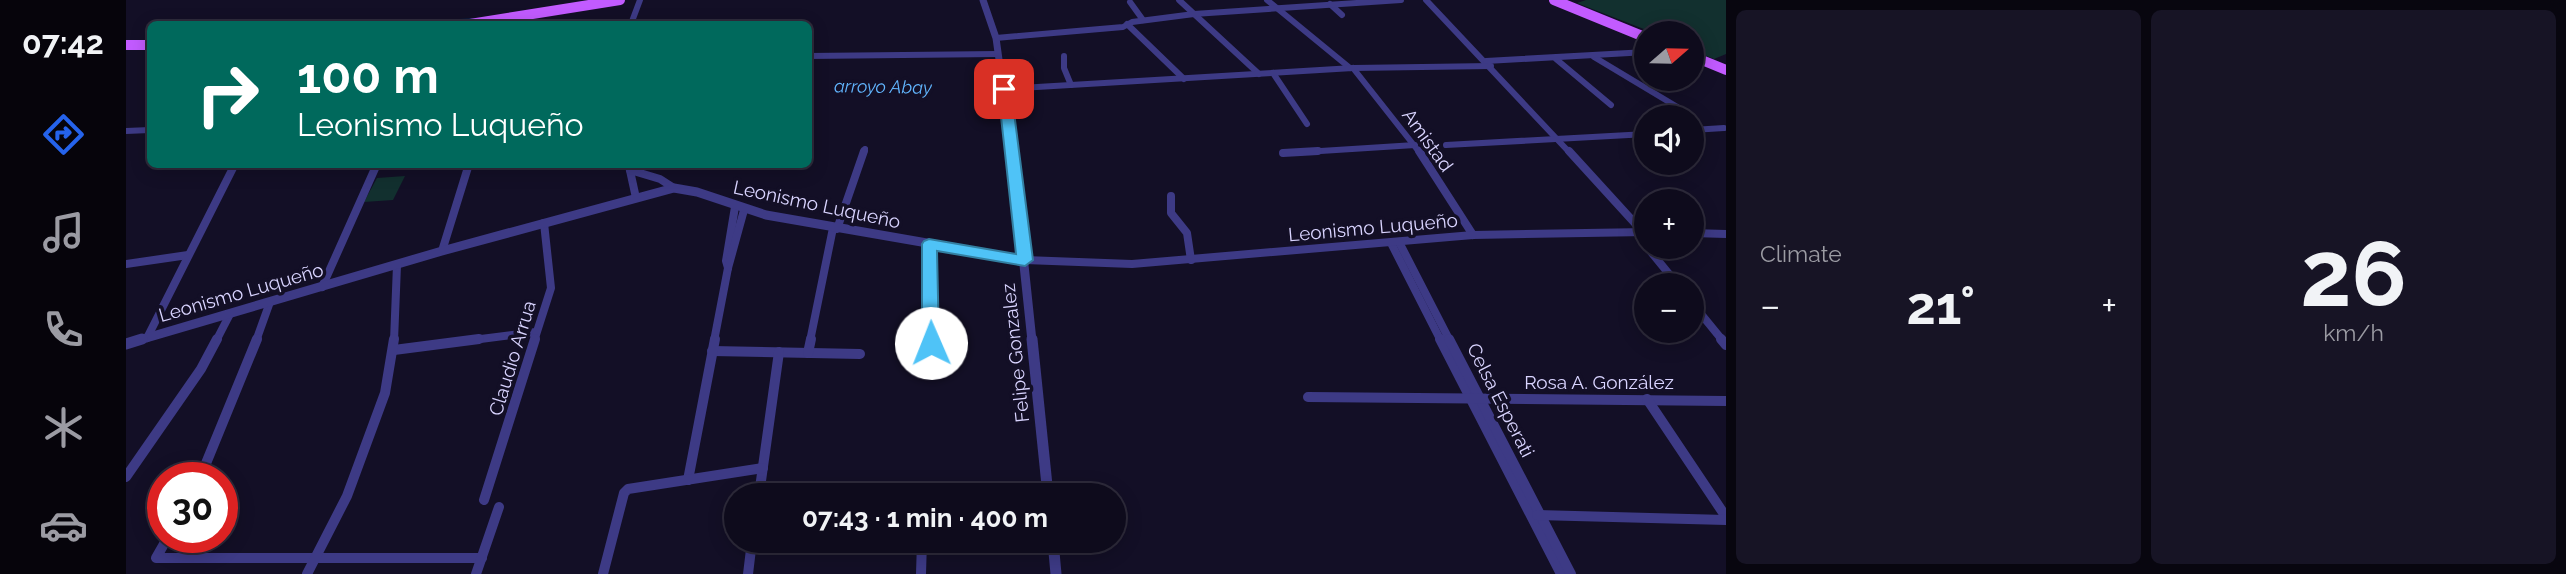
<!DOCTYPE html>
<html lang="en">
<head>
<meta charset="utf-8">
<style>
	body { margin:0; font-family:Raleway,sans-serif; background:#171425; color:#f1f3f6; height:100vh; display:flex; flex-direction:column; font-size:26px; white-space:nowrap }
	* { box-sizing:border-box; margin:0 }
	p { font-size:23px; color:#9b9ba3 }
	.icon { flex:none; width:38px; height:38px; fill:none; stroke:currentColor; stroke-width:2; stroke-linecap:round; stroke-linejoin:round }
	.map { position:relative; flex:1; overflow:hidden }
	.panel { display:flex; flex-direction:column; gap:10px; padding:10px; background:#08060f; width:840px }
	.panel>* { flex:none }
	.top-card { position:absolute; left:21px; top:21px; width:665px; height:147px; border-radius:10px; box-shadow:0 4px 18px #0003,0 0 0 2px #2e2b3b; background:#00695c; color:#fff; overflow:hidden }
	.needle { width:46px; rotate:70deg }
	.tools { position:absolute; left:1508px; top:21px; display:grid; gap:14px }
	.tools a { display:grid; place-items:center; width:70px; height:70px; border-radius:50%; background:#0e0b1c; box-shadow:0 4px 18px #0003,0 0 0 2px #2e2b3b; font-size:35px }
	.speed { position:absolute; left:21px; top:462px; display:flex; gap:14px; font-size:35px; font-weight:700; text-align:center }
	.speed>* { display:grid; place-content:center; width:91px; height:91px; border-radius:50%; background:#0e0b1c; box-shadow:0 4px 18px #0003,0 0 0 2px #2e2b3b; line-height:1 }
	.speed .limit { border:10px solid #d22; background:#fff; color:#111 }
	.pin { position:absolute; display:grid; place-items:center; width:60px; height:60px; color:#fff; margin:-30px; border-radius:14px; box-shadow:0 4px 10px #0006 }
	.me { position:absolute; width:77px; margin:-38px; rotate:359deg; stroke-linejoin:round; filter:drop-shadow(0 0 5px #0008) }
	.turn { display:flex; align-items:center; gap:24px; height:147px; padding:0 35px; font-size:32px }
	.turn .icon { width:91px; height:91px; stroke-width:2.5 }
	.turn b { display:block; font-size:49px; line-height:60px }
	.big { font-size:52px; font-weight:700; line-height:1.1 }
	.panel .widget { flex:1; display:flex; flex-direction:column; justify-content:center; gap:10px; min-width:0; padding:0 24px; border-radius:10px; background:#171425 }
	.panel .dial { align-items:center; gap:0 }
	.dial b { font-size:91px; line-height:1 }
	.heat { display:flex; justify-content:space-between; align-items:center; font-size:38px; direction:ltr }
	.panel .tiles { flex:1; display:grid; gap:10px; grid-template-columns:repeat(2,1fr) }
	.trip { position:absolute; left:598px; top:483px; width:402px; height:70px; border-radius:35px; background:#0e0b1c; box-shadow:0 4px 18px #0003,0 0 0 2px #2e2b3b; font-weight:700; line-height:70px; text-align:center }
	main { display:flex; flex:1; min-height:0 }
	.tab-bar { display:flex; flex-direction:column; width:126px; justify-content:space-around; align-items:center; background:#06040b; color:#9b9ba3 }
	.tab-bar .icon { width:49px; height:49px }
	.tab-bar .selected { color:#2563eb }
	.tab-bar b { font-size:32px; color:#f1f3f6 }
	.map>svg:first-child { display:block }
	.green { fill:#12302f }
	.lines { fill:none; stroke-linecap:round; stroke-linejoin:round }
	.stream { stroke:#0a1f44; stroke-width:2 }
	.minor-far2 { stroke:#3d3a85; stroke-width:6 }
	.minor-far1 { stroke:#3d3a85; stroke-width:8 }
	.minor { stroke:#3d3a85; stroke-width:10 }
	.tertiary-far2 { stroke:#3d3a85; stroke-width:7 }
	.tertiary-far1 { stroke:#3d3a85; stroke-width:9 }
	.tertiary { stroke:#3d3a85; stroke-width:11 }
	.primary { stroke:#c25bff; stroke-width:10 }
	.route { fill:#4fc3f7; stroke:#337fa1; stroke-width:2 }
	.labels { text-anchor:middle; stroke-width:7; stroke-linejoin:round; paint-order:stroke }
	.far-water-label { font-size:18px; font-style:italic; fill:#62b6ff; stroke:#130f26 }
	.street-label { font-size:19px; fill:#d9d4ff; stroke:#130f26 }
</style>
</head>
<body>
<main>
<nav class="tab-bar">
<b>07:42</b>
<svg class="icon selected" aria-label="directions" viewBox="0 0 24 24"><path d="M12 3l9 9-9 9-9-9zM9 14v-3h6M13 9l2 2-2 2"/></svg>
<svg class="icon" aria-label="music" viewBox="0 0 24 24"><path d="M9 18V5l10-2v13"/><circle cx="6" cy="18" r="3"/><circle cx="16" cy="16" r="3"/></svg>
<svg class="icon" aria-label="phone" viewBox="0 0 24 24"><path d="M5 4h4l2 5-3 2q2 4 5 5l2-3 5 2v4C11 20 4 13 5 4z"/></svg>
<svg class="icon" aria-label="climate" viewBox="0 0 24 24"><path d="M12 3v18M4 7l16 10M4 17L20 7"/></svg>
<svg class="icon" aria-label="car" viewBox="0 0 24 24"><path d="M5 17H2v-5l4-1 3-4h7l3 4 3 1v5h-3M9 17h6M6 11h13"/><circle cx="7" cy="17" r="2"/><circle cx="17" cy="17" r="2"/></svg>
</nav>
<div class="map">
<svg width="1600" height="574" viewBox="0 0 1600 574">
	<rect width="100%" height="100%" fill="#130f26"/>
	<g class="green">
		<polygon points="1460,0 1600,0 1600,54 1588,59 1566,50 1566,33 1528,33 1451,3"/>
		<polygon points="279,176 267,200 238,202 251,178"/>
	</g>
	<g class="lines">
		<polyline class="stream" points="283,24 346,19"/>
		<g class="minor-far2">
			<polyline points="1053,0 1133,74"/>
			<polyline points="1141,0 1224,68"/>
			<polyline points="1300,0 1444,153"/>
			<polyline points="1004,2 1017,20"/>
			<polyline points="1204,4 1216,15"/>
			<polyline points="505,24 514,0"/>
			<polyline points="1001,24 1058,79"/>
			<polyline points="870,38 997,27 1006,22 1068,14 1275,0"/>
			<polyline points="682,56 872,54"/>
			<polyline points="938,56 938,68 945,85"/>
			<polyline points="1468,57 1558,111"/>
			<polyline points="1430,59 1485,105"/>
			<polyline points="1360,61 1521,52"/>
			<polyline points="1227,68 1294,153"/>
			<polyline points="1147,73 1181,124"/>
			<polyline points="879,89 1227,68 1365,66"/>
			<polyline points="1566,130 1598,128"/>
			<polyline points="0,131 24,130"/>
			<polyline points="1320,145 1521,134"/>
			<polyline points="738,153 739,149"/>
			<polyline points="1163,153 1289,145"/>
		</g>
		<g class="minor-far1">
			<polyline points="1293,151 1347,235"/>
			<polyline points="1443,151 1516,231"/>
			<polyline points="1157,153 1192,151"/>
			<polyline points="503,166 510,198"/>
			<polyline points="504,170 534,179 548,188"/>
			<polyline points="1045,196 1045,213 1061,233 1065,260"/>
			<polyline points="711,229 738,151"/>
			<polyline points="1566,233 1600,234"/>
			<polyline points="1273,242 1324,341"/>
			<polyline points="1265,243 1315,341"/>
			<polyline points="803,244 805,341"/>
			<polyline points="1521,247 1552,285"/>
			<polyline points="316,251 343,164"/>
			<polyline points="899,260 1006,264 1347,235 1521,232"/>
			<polyline points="0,264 62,255"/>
			<polyline points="602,268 600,261 609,207"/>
			<polyline points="196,287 251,164"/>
			<polyline points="1566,303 1597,341"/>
			<polyline points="21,338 109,164"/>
			<polyline points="90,341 104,314"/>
			<polyline points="130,341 144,302"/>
			<polyline points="268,341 271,265"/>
			<polyline points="339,341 410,332"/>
			<polyline points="408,341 425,288 418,223"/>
			<polyline points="588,341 602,268 618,210"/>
			<polyline points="684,341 707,228"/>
		</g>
		<g class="minor">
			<polyline points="805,339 805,343"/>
			<polyline points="1314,339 1435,574"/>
			<polyline points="1323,339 1445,574"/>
			<polyline points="1595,339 1600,345"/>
			<polyline points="268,350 353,339"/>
			<polyline points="586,351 734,354"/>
			<polyline points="682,353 685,339"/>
			<polyline points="1182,397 1600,401"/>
			<polyline points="1521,399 1600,517"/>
			<polyline points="0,477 75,369 91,339"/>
			<polyline points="74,478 131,339"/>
			<polyline points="562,480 589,339"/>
			<polyline points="633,495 653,352"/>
			<polyline points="358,500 409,339"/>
			<polyline points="1411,515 1600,520"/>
			<polyline points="42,537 30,558 356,558"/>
			<polyline points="181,574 221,496 259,393 268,339"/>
			<polyline points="350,574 373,507"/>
			<polyline points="477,574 498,493 502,489 637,468"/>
			<polyline points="622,574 626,541"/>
			<polyline points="795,574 796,541"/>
		</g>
		<polyline class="tertiary-far2" points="857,0 870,38 886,153"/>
		<g class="tertiary-far1">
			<polyline points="886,151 906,341"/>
			<polyline points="10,341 316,251 548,188 571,192 640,215 899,260"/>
		</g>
		<g class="tertiary">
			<polyline points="906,339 922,495"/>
			<polyline points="0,344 16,339"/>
			<polyline points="927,541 930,574"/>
		</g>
		<g class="primary">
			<polyline points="1428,0 1521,38"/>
			<polyline points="344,24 494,0"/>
			<polyline points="0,45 24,45"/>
			<polyline points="1566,56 1600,70"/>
		</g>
	</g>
	<polygon class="route" points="878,86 885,89 907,260 899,266 811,251 813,343 811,347 799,347 796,343 796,244 798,241 803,239 890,254 872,89"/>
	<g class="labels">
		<g class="far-water-label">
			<text transform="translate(757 87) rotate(1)" y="6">arroyo Abay</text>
		</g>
		<g class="street-label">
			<text transform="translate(1302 140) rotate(54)" y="7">Amistad</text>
			<text transform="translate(691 204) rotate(12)" y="7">Leonismo Luqueño</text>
			<text transform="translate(1247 227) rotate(-5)" y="7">Leonismo Luqueño</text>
			<text transform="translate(115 292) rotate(-16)" y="7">Leonismo Luqueño</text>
			<text transform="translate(889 353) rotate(-96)" y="7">Felipe Gonzalez</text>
			<text transform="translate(386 358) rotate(-73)" y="7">Claudio Arrua</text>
			<text x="1473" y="389">Rosa A. González</text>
			<text transform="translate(1375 400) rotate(63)" y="7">Celsa Esperati</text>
		</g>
	</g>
</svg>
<div class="tools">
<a><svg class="needle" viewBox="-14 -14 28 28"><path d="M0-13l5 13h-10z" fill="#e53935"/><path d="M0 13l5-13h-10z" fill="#9b9ba3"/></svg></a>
<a><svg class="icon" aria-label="sound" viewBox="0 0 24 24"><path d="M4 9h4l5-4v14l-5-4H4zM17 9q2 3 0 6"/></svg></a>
<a>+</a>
<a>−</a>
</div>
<div class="speed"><div class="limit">30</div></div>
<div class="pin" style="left:878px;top:89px;background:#d93025"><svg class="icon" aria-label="arrive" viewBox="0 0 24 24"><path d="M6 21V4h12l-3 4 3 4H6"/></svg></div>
<svg class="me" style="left:805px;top:343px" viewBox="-20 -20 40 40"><circle r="19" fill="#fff"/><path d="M0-13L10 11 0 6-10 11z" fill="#4fc3f7"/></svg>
<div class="trip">07:43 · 1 min · 400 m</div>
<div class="top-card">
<div class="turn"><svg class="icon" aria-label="right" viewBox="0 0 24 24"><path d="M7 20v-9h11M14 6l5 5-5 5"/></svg><div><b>100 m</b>Leonismo Luqueño</div></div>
</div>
</div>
<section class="panel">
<div class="tiles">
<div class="widget"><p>Climate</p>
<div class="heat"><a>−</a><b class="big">21°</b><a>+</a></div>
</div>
<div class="widget dial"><b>26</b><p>km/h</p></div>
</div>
</section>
</main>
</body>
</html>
